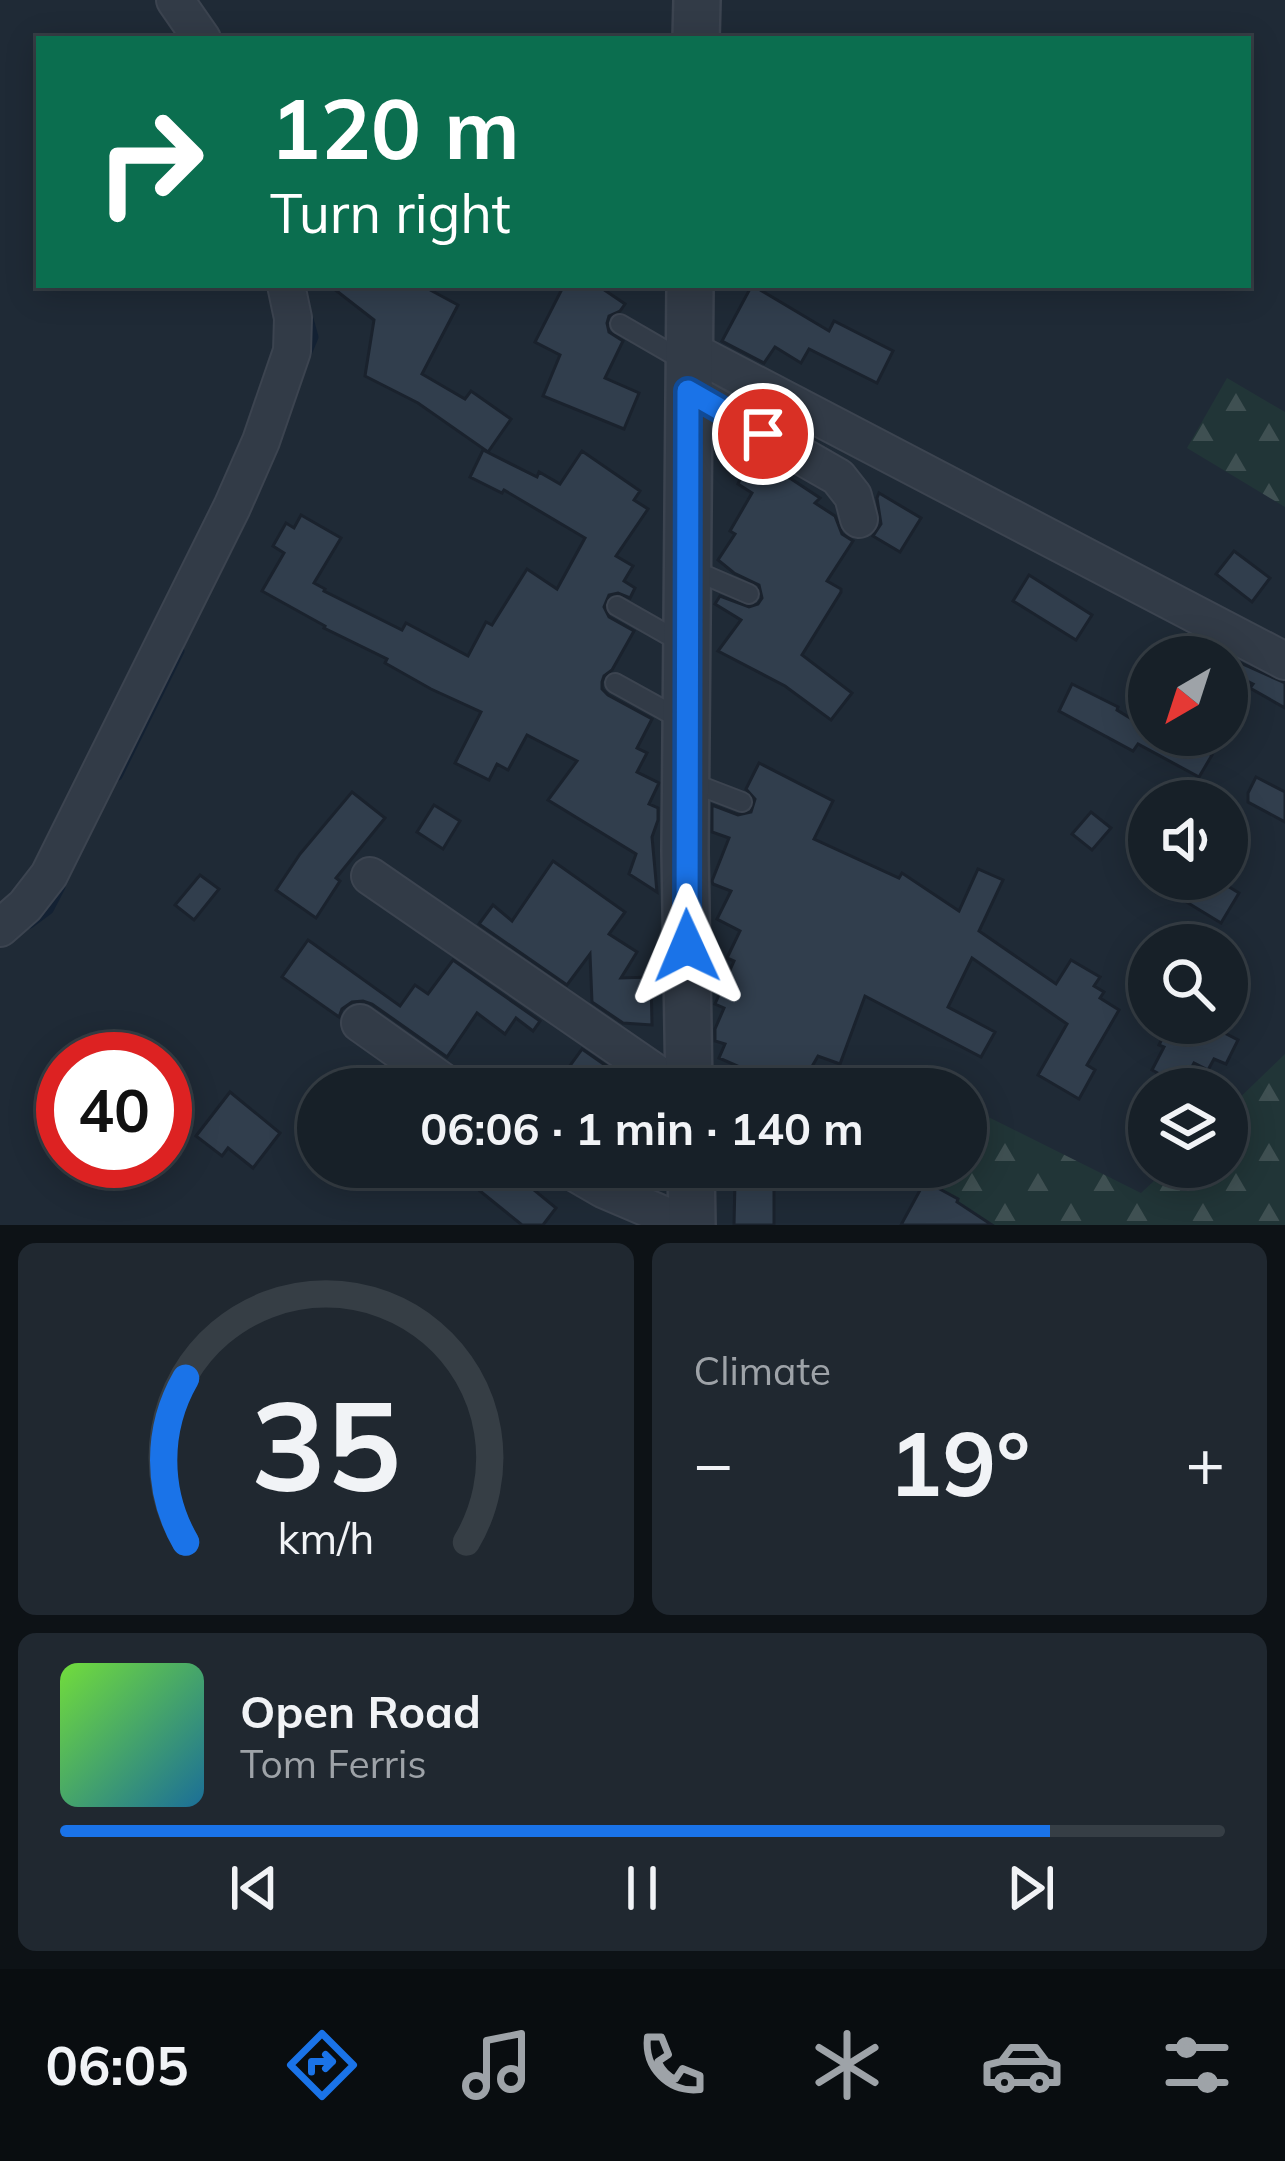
<!DOCTYPE html>
<html lang="en">
<head>
<meta charset="utf-8">
<style>
	body { margin:0; font-family:Mulish,sans-serif; background:#202830; color:#f1f3f6; height:100vh; display:flex; flex-direction:column; font-size:45px; white-space:nowrap }
	* { box-sizing:border-box; margin:0 }
	p { font-size:39px; color:#9ea3a8 }
	.icon { flex:none; width:66px; height:66px; fill:none; stroke:currentColor; stroke-width:2; stroke-linecap:round; stroke-linejoin:round }
	.map { position:relative; height:1225px; overflow:hidden }
	.panel { display:flex; flex-direction:column; gap:18px; padding:18px; background:#0d1216; flex:1 }
	.panel>* { flex:none }
	.guide { position:absolute; left:36px; top:36px; width:1215px; height:252px; border-radius:0px; box-shadow:0 6px 30px #0003,0 0 0 3px #363e45; background:#0b6e4f; color:#fff; overflow:hidden }
	.needle { width:78px; rotate:219deg }
	.tools { position:absolute; left:1128px; top:636px; display:grid; gap:24px }
	.tools a { display:grid; place-items:center; width:120px; height:120px; border-radius:50%; background:#172028; box-shadow:0 6px 30px #0003,0 0 0 3px #363e45; font-size:60px }
	.speed { position:absolute; left:36px; top:1032px; display:flex; gap:24px; font-size:60px; font-weight:700; text-align:center }
	.speed>* { display:grid; place-content:center; width:156px; height:156px; border-radius:50%; background:#172028; box-shadow:0 6px 30px #0003,0 0 0 3px #363e45; line-height:1 }
	.speed .limit { border:18px solid #d22; background:#fff; color:#111 }
	.pin { position:absolute; display:grid; place-items:center; width:102px; height:102px; color:#fff; margin:-51px; border:6px solid #fff; border-radius:50%; box-shadow:0 3px 12px #0007 }
	.me { position:absolute; width:132px; margin:-66px; rotate:359deg; stroke-linejoin:round; filter:drop-shadow(0 0 9px #0008) }
	.turn { display:flex; align-items:center; gap:42px; height:252px; padding:0 36px; font-size:54px }
	.turn .icon { width:156px; height:156px; stroke-width:2.5 }
	.turn b { display:block; font-size:84px; line-height:102px }
	.big { font-size:90px; font-weight:700; line-height:1.1 }
	.panel .card { flex:1; display:flex; flex-direction:column; justify-content:center; gap:18px; min-width:0; padding:0 42px; border-radius:18px; background:#202830 }
	.panel .dial { align-items:center; gap:0 }
	.dial svg { height:312px; overflow:visible; fill:none; stroke:#363e45; stroke-width:7; stroke-linecap:round; text-anchor:middle }
	.dial text { fill:#f1f3f6; stroke:none }
	.song { display:flex; align-items:center; gap:36px }
	.cover { width:144px; height:144px; border-radius:18px; background:linear-gradient(135deg,hsl(100 70% 55%),hsl(200 70% 35%)) }
	.played { height:12px; border-radius:6px; background:linear-gradient(90deg,#1a73e8 85%,#363e45 85%) }
	.keys { display:flex; justify-content:space-around; direction:ltr }
	.heat { display:flex; justify-content:space-between; align-items:center; font-size:66px; direction:ltr }
	.panel .tiles { flex:1; display:grid; gap:18px; grid-template-columns:1fr 1fr }
	.card:last-child { grid-column:span 2 }
	.trip { position:absolute; left:297px; top:1068px; width:690px; height:120px; border-radius:60px; background:#172028; box-shadow:0 6px 30px #0003,0 0 0 3px #363e45; font-weight:700; line-height:120px; text-align:center }
	.tabs { display:flex; height:192px; justify-content:space-around; align-items:center; background:#090d10; color:#9ea3a8 }
	.tabs .icon { width:84px; height:84px }
	.tabs .selected { color:#1a73e8 }
	.tabs b { font-size:54px; color:#f1f3f6 }
	.map>svg:first-child { display:block }
	.forest { fill:url(#forest-firs) }
	.lines { fill:none; stroke-linecap:round; stroke-linejoin:round }
	.stream { stroke:#132133; stroke-width:9 }
	.building { fill:#313e4d; stroke:#1a222d; stroke-width:3 }
	.service-casing { stroke:#3c4450; stroke-width:22 }
	.minor-casing { stroke:#3c4450; stroke-width:40 }
	.tertiary-casing { stroke:#3c4450; stroke-width:50 }
	.service { stroke:#323b47; stroke-width:18 }
	.minor { stroke:#323b47; stroke-width:36 }
	.tertiary { stroke:#323b47; stroke-width:45 }
	.route-casing { stroke:#114b97; stroke-width:30 }
	.route { stroke:#1a73e8; stroke-width:21 }
</style>
</head>
<body>
<div class="map">
<svg width="1285" height="1225" viewBox="0 0 1285 1225">
	<defs>
		<pattern id="forest-firs" width="22" height="20" patternUnits="userSpaceOnUse" patternTransform="scale(3)"><rect width="22" height="20" fill="#213537"/><path d="M5 1l3.5 6h-7zM16 11l3.5 6h-7z" fill="#3f5052"/></pattern>
	</defs>
	<rect width="100%" height="100%" fill="#1f2a36"/>
	<g class="forest">
		<polygon points="1227,378 1285,412 1285,507 1187,448"/>
		<polygon points="1285,1054 1285,1225 980,1225 922,1171 923,1167 966,1167 966,1106 1141,1193 1169,1167 1227,1167 1227,1110"/>
	</g>
	<g class="lines">
		<g class="stream">
			<polyline points="307,354 314,337 309,319"/>
			<polyline points="118,776 180,651"/>
			<polyline points="30,924 49,910 61,887"/>
		</g>
	</g>
	<g class="building">
		<polygon points="329,285 421,285 458,305 422,374 465,399 471,391 511,419 488,452 418,403 365,376 374,320"/>
		<polygon points="564,285 597,285 625,304 620,311 609,316 607,323 609,332 623,341 605,378 639,393 624,429 543,396 560,355 535,342"/>
		<polygon points="752,285 829,331 834,321 893,351 877,383 809,349 801,363 775,347 764,363 722,341"/>
		<polygon points="483,450 537,477 539,472 560,484 582,451 640,491 634,500 648,509 616,556 633,566 624,581 635,588 630,598 618,593 609,595 604,607 609,617 634,631 612,670 604,676 602,682 602,689 608,695 652,719 637,748 647,753 637,772 659,783 649,804 658,808 658,820 652,837 657,892 629,874 636,854 548,800 577,761 527,735 508,770 497,764 489,780 455,763 481,712 431,689 385,663 387,659 324,628 325,626 262,591 284,553 273,546 286,523 294,528 301,515 341,538 314,583 325,589 324,591 402,630 406,623 468,656 486,622 492,625 527,569 557,589 585,538 504,490 502,493 470,477"/>
		<polygon points="752,453 820,498 815,503 835,516 842,534 853,541 827,581 841,589 841,592 802,655 852,693 831,720 785,686 718,651 741,620 715,604 720,596 749,607 758,604 762,598 759,585 734,573 718,560 735,534 730,531 752,493 738,484"/>
		<polygon points="879,493 921,518 900,552 873,536 881,524 877,498"/>
		<polygon points="1234,551 1270,578 1252,602 1216,574"/>
		<polygon points="1029,575 1092,615 1076,640 1013,601"/>
		<polygon points="1227,657 1285,683 1285,708 1250,688 1253,684 1227,671"/>
		<polygon points="1072,684 1118,707 1117,710 1148,729 1143,735 1175,735 1212,755 1199,777 1138,744 1133,751 1059,711"/>
		<polygon points="759,763 833,801 814,839 899,878 902,873 959,911 978,869 1003,880 979,931 1056,984 1071,960 1100,977 1094,986 1104,992 1100,998 1119,1010 1087,1065 1095,1070 1079,1099 1038,1075 1067,1024 972,958 948,1007 995,1032 981,1057 865,996 840,1064 818,1056 799,1089 792,1089 774,1077 772,1081 719,1058 725,1044 715,1041 715,1029 724,1008 715,1004 734,961 727,958 740,931 717,919 731,891 713,884 712,881 729,838 712,832 712,805 738,815 751,812 755,799 746,789"/>
		<polygon points="1256,777 1285,792 1285,822 1248,802 1248,793"/>
		<polygon points="352,792 385,818 336,878 340,881 316,918 276,890 300,854"/>
		<polygon points="434,805 460,821 443,849 417,832"/>
		<polygon points="1091,812 1111,828 1092,850 1072,834"/>
		<polygon points="553,861 625,912 609,934 637,952 621,978 651,977 652,1025 623,1023 592,1002 590,954 567,985 479,924 493,905 512,921"/>
		<polygon points="200,875 219,889 194,920 175,905"/>
		<polygon points="1184,879 1216,879 1239,893 1221,923 1175,895"/>
		<polygon points="308,940 400,1006 415,985 428,994 453,960 540,1021 533,1031 516,1018 505,1034 477,1013 447,1057 372,1004 363,1001 352,1002 342,1009 339,1017 282,977"/>
		<polygon points="1170,1023 1205,1023 1238,1040 1226,1064 1214,1059 1208,1070 1194,1063 1182,1086 1152,1070 1164,1047 1159,1045"/>
		<polygon points="582,1049 635,1086 632,1089 553,1089"/>
		<polygon points="230,1092 280,1133 253,1168 228,1148 222,1156 196,1136"/>
		<polygon points="499,1167 506,1167 556,1208 543,1225 522,1225 480,1191"/>
		<polygon points="742,1172 774,1173 774,1225 734,1225 735,1182 741,1183"/>
		<polygon points="925,1181 958,1199 957,1202 992,1225 901,1225"/>
	</g>
	<g class="lines">
		<defs>
			<g id="service">
				<polyline points="620,324 684,361"/>
				<polyline points="691,569 749,594"/>
				<polyline points="617,606 682,643"/>
				<polyline points="615,683 682,720"/>
				<polyline points="690,782 742,802"/>
			</g>
			<g id="minor">
				<polyline points="175,0 202,39"/>
				<polyline points="688,349 1285,661"/>
				<polyline points="688,391 838,477 853,496 859,519"/>
				<polyline points="370,876 679,1089"/>
				<polyline points="0,928 25,906 49,875 232,507 261,441 292,351 293,318 286,285"/>
				<polyline points="360,1023 453,1089"/>
				<polyline points="565,1167 603,1189 687,1225"/>
			</g>
			<g id="tertiary">
				<polyline points="696,39 697,0"/>
				<polyline points="689,1089 685,851 690,285"/>
				<polyline points="691,1167 692,1225"/>
			</g>
		</defs>
		<use href="#service" class="service-casing"/>
		<use href="#minor" class="minor-casing"/>
		<use href="#tertiary" class="tertiary-casing"/>
		<use href="#service" class="service"/>
		<use href="#minor" class="minor"/>
		<use href="#tertiary" class="tertiary"/>
	</g>
	<g class="lines">
		<defs>
			<polyline id="route" points="687,946 688,391 763,434"/>
		</defs>
		<use href="#route" class="route-casing"/>
		<use href="#route" class="route"/>
	</g>
</svg>
<div class="tools">
<a><svg class="needle" viewBox="-14 -14 28 28"><path d="M0-13l5 13h-10z" fill="#e53935"/><path d="M0 13l5-13h-10z" fill="#9ea3a8"/></svg></a>
<a><svg class="icon" aria-label="sound" viewBox="0 0 24 24"><path d="M4 9h4l5-4v14l-5-4H4zM17 9q2 3 0 6"/></svg></a>
<a><svg class="icon" aria-label="search" viewBox="0 0 24 24"><circle cx="10" cy="10" r="6"/><path d="M15 15l6 6"/></svg></a>
<a><svg class="icon" aria-label="layers" viewBox="0 0 24 24"><path d="M12 4l9 5-9 5-9-5zM3 14l9 5 9-5"/></svg></a>
</div>
<div class="speed"><div class="limit">40</div></div>
<div class="pin" style="left:763px;top:434px;background:#d93025"><svg class="icon" aria-label="arrive" viewBox="0 0 24 24"><path d="M6 21V4h12l-3 4 3 4H6"/></svg></div>
<svg class="me" style="left:687px;top:946px" viewBox="-20 -20 40 40"><path d="M0-17L14 15 0 8-14 15z" fill="#1a73e8" stroke="#fff" stroke-width="4"/></svg>
<div class="trip">06:06 · 1 min · 140 m</div>
<div class="guide">
<div class="turn"><svg class="icon" aria-label="right" viewBox="0 0 24 24"><path d="M7 20v-9h11M14 6l5 5-5 5"/></svg><div><b>120 m</b>Turn right</div></div>
</div>
</div>
<section class="panel">
<div class="tiles">
<div class="card dial"><svg viewBox="0 0 100 80">
<path d="M14 69A42 42 0 1 1 86 69"/>
<path d="M14 69A42 42 0 0 1 14 27" stroke="#1a73e8"/>
<text x="50" y="56" font-size="32" font-weight="700">35</text>
<text x="50" y="72" font-size="11">km/h</text>
</svg></div>
<div class="card"><p>Climate</p>
<div class="heat"><a>−</a><b class="big">19°</b><a>+</a></div>
</div>
<div class="card">
<div class="song"><i class="cover"></i><div><b>Open Road</b><p>Tom Ferris</p></div></div>
<div class="played"></div>
<div class="keys"><svg class="icon" aria-label="previous" viewBox="0 0 24 24"><path d="M18 5L8 12l10 7zM5 5v14"/></svg><svg class="icon" aria-label="pause" viewBox="0 0 24 24"><path d="M8 5v14M16 5v14"/></svg><svg class="icon" aria-label="next" viewBox="0 0 24 24"><path d="M6 5l10 7-10 7zM19 5v14"/></svg></div>
</div>
</div>
</section>
<nav class="tabs">
<b>06:05</b>
<svg class="icon selected" aria-label="directions" viewBox="0 0 24 24"><path d="M12 3l9 9-9 9-9-9zM9 14v-3h6M13 9l2 2-2 2"/></svg>
<svg class="icon" aria-label="music" viewBox="0 0 24 24"><path d="M9 18V5l10-2v13"/><circle cx="6" cy="18" r="3"/><circle cx="16" cy="16" r="3"/></svg>
<svg class="icon" aria-label="phone" viewBox="0 0 24 24"><path d="M5 4h4l2 5-3 2q2 4 5 5l2-3 5 2v4C11 20 4 13 5 4z"/></svg>
<svg class="icon" aria-label="climate" viewBox="0 0 24 24"><path d="M12 3v18M4 7l16 10M4 17L20 7"/></svg>
<svg class="icon" aria-label="car" viewBox="0 0 24 24"><path d="M5 17H2v-5l4-1 3-4h7l3 4 3 1v5h-3M9 17h6M6 11h13"/><circle cx="7" cy="17" r="2"/><circle cx="17" cy="17" r="2"/></svg>
<svg class="icon" aria-label="filters" viewBox="0 0 24 24"><path d="M4 7h16M4 17h16"/><circle cx="9" cy="7" r="2"/><circle cx="15" cy="17" r="2"/></svg>
</nav>
</body>
</html>
